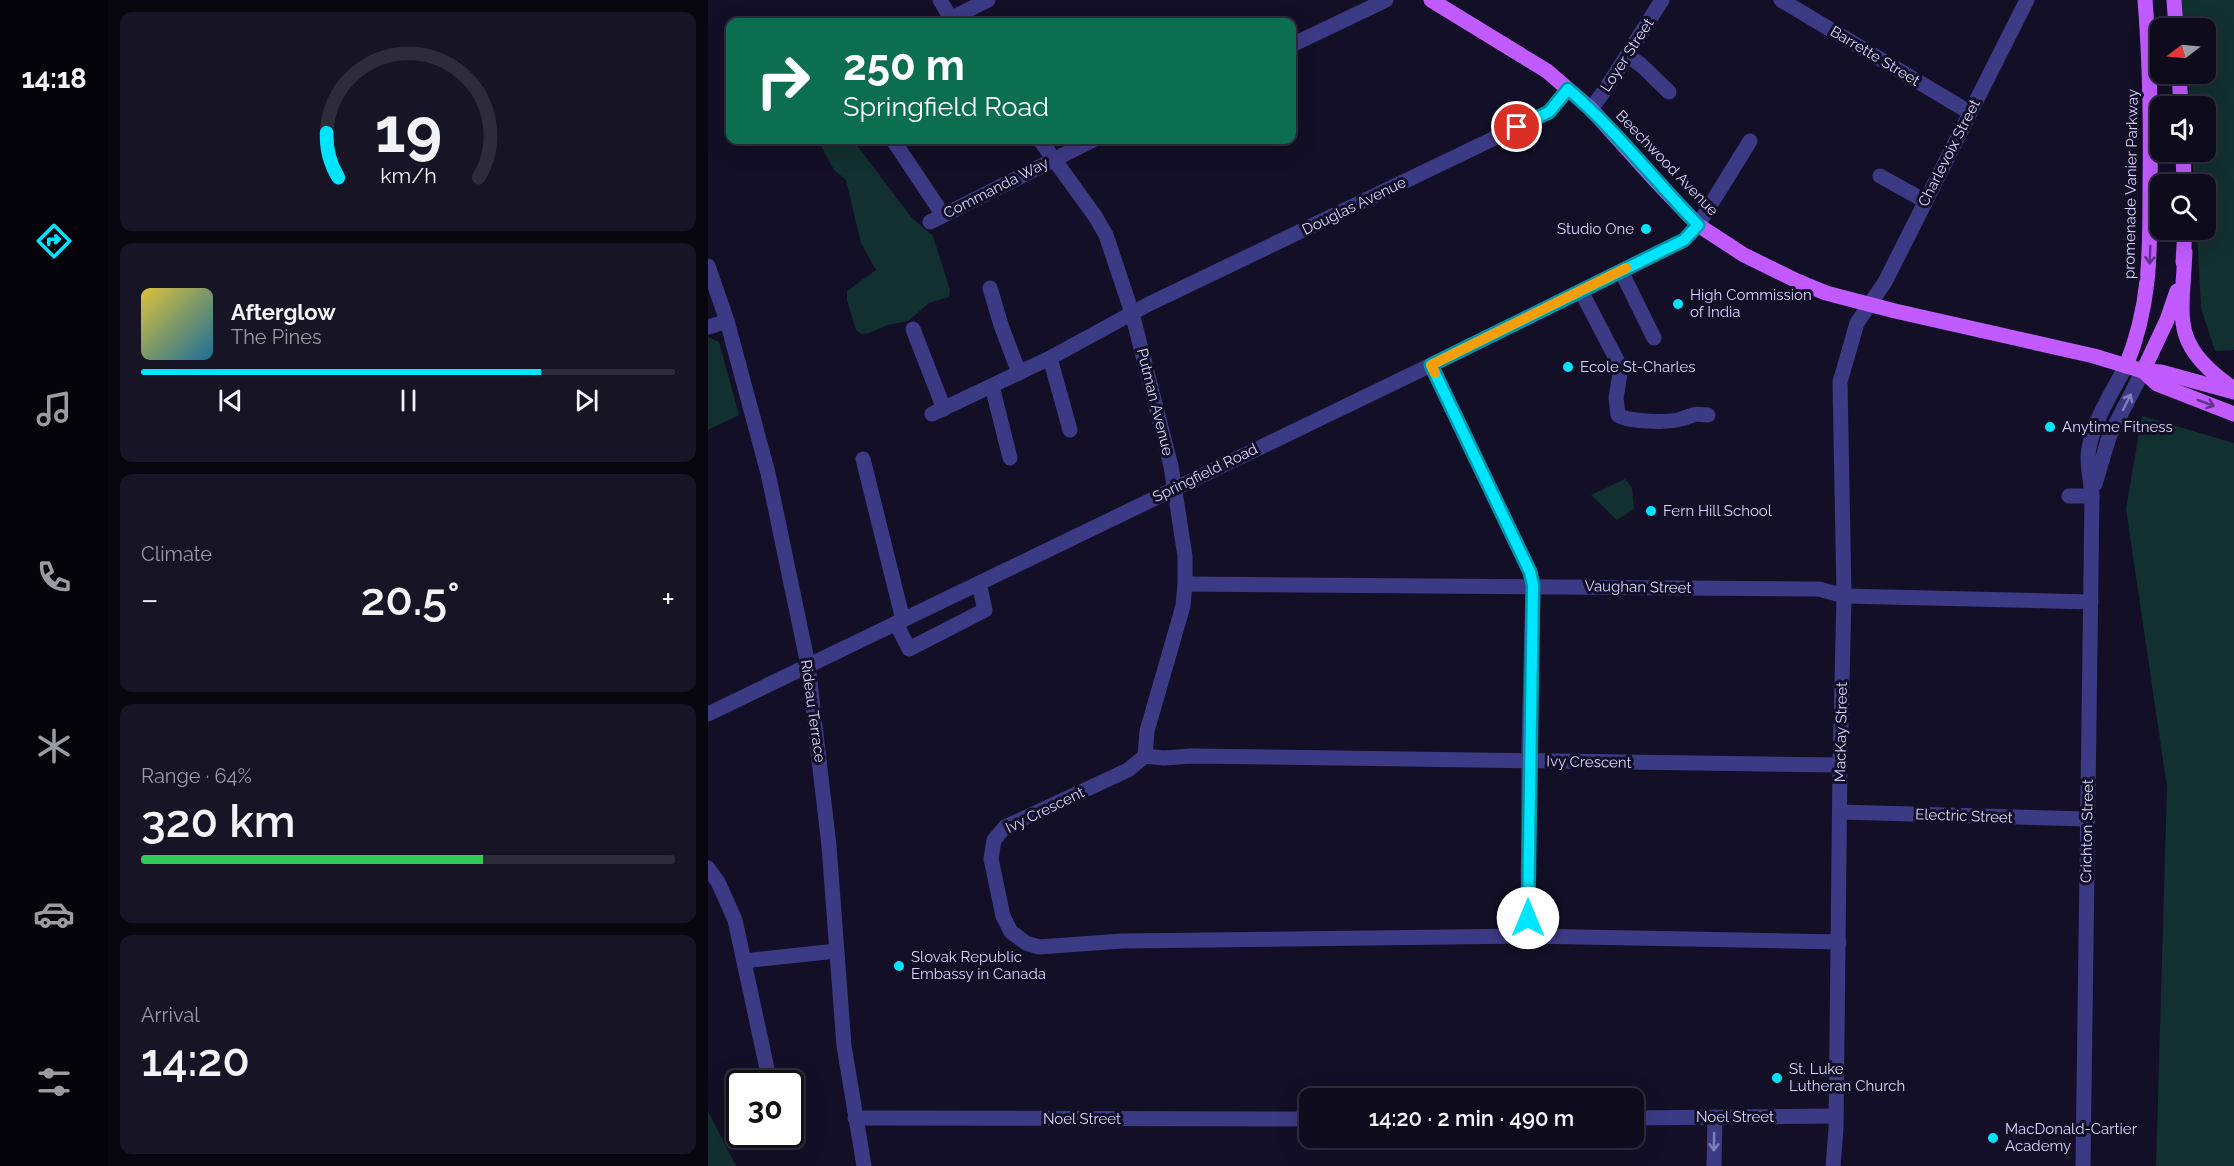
<!DOCTYPE html>
<html lang="en">
<head>
<meta charset="utf-8">
<style>
	body { margin:0; font-family:Raleway,sans-serif; background:#171425; color:#f1f3f6; height:100vh; display:flex; flex-direction:column; font-size:22px; white-space:nowrap }
	* { box-sizing:border-box; margin:0 }
	p { font-size:20px; color:#9b9ba3 }
	.icon { flex:none; width:33px; height:33px; fill:none; stroke:currentColor; stroke-width:2; stroke-linecap:round; stroke-linejoin:round }
	.map { position:relative; flex:1; overflow:hidden }
	.details { display:flex; flex-direction:column; gap:12px; padding:12px; background:#08060f; width:600px }
	.details>* { flex:none }
	.top-card { position:absolute; left:18px; top:18px; width:570px; height:126px; border-radius:12px; box-shadow:0 6px 24px #0002,0 0 0 2px #2e2b3b; background:#0b6e4f; color:#fff; overflow:hidden }
	.needle { width:39px; rotate:254deg }
	.controls { position:absolute; left:1442px; top:18px; display:grid; gap:12px }
	.controls a { display:grid; place-items:center; width:66px; height:66px; border-radius:12px; background:#0e0b1c; box-shadow:0 6px 24px #0002,0 0 0 2px #2e2b3b; font-size:30px }
	.speed { position:absolute; left:18px; top:1070px; display:flex; gap:12px; font-size:30px; font-weight:700; text-align:center }
	.speed>* { display:grid; place-content:center; width:78px; height:78px; border-radius:50%; background:#0e0b1c; box-shadow:0 6px 24px #0002,0 0 0 2px #2e2b3b; line-height:1 }
	.speed .limit { border:3px solid #111; border-radius:9px; background:#fff; color:#111 }
	.pin { position:absolute; display:grid; place-items:center; width:51px; height:51px; color:#fff; margin:-26px; border:3px solid #fff; border-radius:50%; box-shadow:0 2px 6px #0007 }
	.me { position:absolute; width:66px; margin:-33px; rotate:0deg; stroke-linejoin:round; filter:drop-shadow(0 0 4px #0008) }
	.turn { display:flex; align-items:center; gap:21px; height:126px; padding:0 18px; font-size:27px }
	.turn .icon { width:78px; height:78px; stroke-width:2.5 }
	.turn b { display:block; font-size:42px; line-height:51px }
	.big { font-size:45px; font-weight:600; line-height:1.1 }
	.details .tile { flex:1; display:flex; flex-direction:column; justify-content:center; gap:9px; min-width:0; padding:0 21px; border-radius:12px; background:#171425 }
	.details .dial { align-items:center; gap:0 }
	.dial svg { height:156px; overflow:visible; fill:none; stroke:#2e2b3b; stroke-width:7; stroke-linecap:round; text-anchor:middle }
	.dial text { fill:#f1f3f6; stroke:none }
	.song { display:flex; align-items:center; gap:18px }
	.cover { width:72px; height:72px; border-radius:9px; background:linear-gradient(135deg,hsl(50 70% 55%),hsl(200 70% 35%)) }
	.played { height:6px; border-radius:3px; background:linear-gradient(90deg,#00e5ff 75%,#2e2b3b 75%) }
	.keys { display:flex; justify-content:space-around; direction:ltr }
	.heat { display:flex; justify-content:space-between; align-items:center; font-size:33px; direction:ltr }
	.charge { height:9px; border-radius:4px; background:linear-gradient(90deg,#34c759 64%,#2e2b3b 0) }
	.trip { position:absolute; left:591px; top:1088px; width:345px; height:60px; border-radius:12px; background:#0e0b1c; box-shadow:0 6px 24px #0002,0 0 0 2px #2e2b3b; font-weight:600; line-height:60px; text-align:center }
	main { display:flex; flex:1; min-height:0 }
	.menu { display:flex; flex-direction:column; width:108px; justify-content:space-around; align-items:center; background:#06040b; color:#9b9ba3 }
	.menu .icon { width:42px; height:42px }
	.menu .active { color:#00e5ff }
	.menu b { font-size:27px; color:#f1f3f6 }
	.map>svg:first-child { display:block }
	.green { fill:#12302f }
	.lines { fill:none; stroke-linecap:round; stroke-linejoin:round }
	.minor { stroke:#3d3a85; stroke-width:15 }
	.major { stroke:#c25bff; stroke-width:15 }
	.oneway { stroke:#623188 }
	.oneway2 { stroke:#837fbc }
	.route-casing { stroke:#0095a6; stroke-width:15 }
	.route { stroke:#00e5ff; stroke-width:10 }
	.slow { stroke:#f59e0b; stroke-width:10 }
	.poi-dot { fill:#00e5ff; stroke:#130f26; stroke-width:2 }
	.labels { text-anchor:middle; stroke-width:6; stroke-linejoin:round; paint-order:stroke }
	.street-label { font-size:15px; fill:#d9d4ff; stroke:#130f26 }
	.poi-label { font-size:15px; fill:#d9d4ff; stroke:#130f26; text-anchor:start }
</style>
</head>
<body>
<main>
<nav class="menu">
<b>14:18</b>
<svg class="icon active" aria-label="directions" viewBox="0 0 24 24"><path d="M12 3l9 9-9 9-9-9zM9 14v-3h6M13 9l2 2-2 2"/></svg>
<svg class="icon" aria-label="music" viewBox="0 0 24 24"><path d="M9 18V5l10-2v13"/><circle cx="6" cy="18" r="3"/><circle cx="16" cy="16" r="3"/></svg>
<svg class="icon" aria-label="phone" viewBox="0 0 24 24"><path d="M5 4h4l2 5-3 2q2 4 5 5l2-3 5 2v4C11 20 4 13 5 4z"/></svg>
<svg class="icon" aria-label="climate" viewBox="0 0 24 24"><path d="M12 3v18M4 7l16 10M4 17L20 7"/></svg>
<svg class="icon" aria-label="car" viewBox="0 0 24 24"><path d="M5 17H2v-5l4-1 3-4h7l3 4 3 1v5h-3M9 17h6M6 11h13"/><circle cx="7" cy="17" r="2"/><circle cx="17" cy="17" r="2"/></svg>
<svg class="icon" aria-label="filters" viewBox="0 0 24 24"><path d="M4 7h16M4 17h16"/><circle cx="9" cy="7" r="2"/><circle cx="15" cy="17" r="2"/></svg>
</nav>
<section class="details">
<div class="tile dial"><svg viewBox="0 0 100 80">
<path d="M14 69A42 42 0 1 1 86 69"/>
<path d="M14 69A42 42 0 0 1 8 46" stroke="#00e5ff"/>
<text x="50" y="56" font-size="32" font-weight="700">19</text>
<text x="50" y="72" font-size="11">km/h</text>
</svg></div>
<div class="tile">
<div class="song"><i class="cover"></i><div><b>Afterglow</b><p>The Pines</p></div></div>
<div class="played"></div>
<div class="keys"><svg class="icon" aria-label="previous" viewBox="0 0 24 24"><path d="M18 5L8 12l10 7zM5 5v14"/></svg><svg class="icon" aria-label="pause" viewBox="0 0 24 24"><path d="M8 5v14M16 5v14"/></svg><svg class="icon" aria-label="next" viewBox="0 0 24 24"><path d="M6 5l10 7-10 7zM19 5v14"/></svg></div>
</div>
<div class="tile"><p>Climate</p>
<div class="heat"><a>−</a><b class="big">20.5°</b><a>+</a></div>
</div>
<div class="tile"><p>Range · 64%</p><b class="big">320 km</b><div class="charge"></div></div>
<div class="tile"><p>Arrival</p><b class="big">14:20</b></div>
</section>
<div class="map">
<svg width="1526" height="1166" viewBox="0 0 1526 1166">
	<rect width="100%" height="100%" fill="#130f26"/>
	<g class="green">
		<polygon points="1473,0 1526,0 1526,350 1507,351 1493,308 1489,230 1497,230 1497,184 1486,184 1484,152 1497,152 1497,106 1482,106 1480,74 1497,74 1497,28 1476,28"/>
		<polygon points="110,140 145,140 203,217 225,236 242,290 241,297 221,303 200,321 180,325 161,333 154,334 148,330 139,300 139,291 168,270 153,243 138,180 126,170"/>
		<polygon points="0,337 11,342 31,415 0,430"/>
		<polygon points="1434,416 1526,443 1526,1166 1448,1166 1459,787 1418,509"/>
		<polygon points="917,479 924,488 926,509 909,520 883,495"/>
		<polygon points="0,1111 28,1166 0,1166"/>
	</g>
	<g class="lines">
		<g class="minor">
			<polyline points="232,0 245,22"/>
			<polyline points="1073,0 1261,112"/>
			<polyline points="242,19 280,0"/>
			<polyline points="584,45 678,0"/>
			<polyline points="919,56 932,64 961,92"/>
			<polyline points="883,109 899,87 954,0"/>
			<polyline points="185,140 235,215"/>
			<polyline points="332,140 387,216 398,235 424,313 463,466 477,556 477,584 475,606 439,731 437,756"/>
			<polyline points="1172,176 1217,201"/>
			<polyline points="222,222 385,140"/>
			<polyline points="0,266 19,321 60,473 100,665 121,846 136,1046 156,1166"/>
			<polyline points="913,271 946,338"/>
			<polyline points="282,288 293,325 311,373"/>
			<path d="M873 291 913 368 908 398 910 415C920 422 961 423 973 419 987 415 984 413 1000 415"/>
			<polyline points="0,327 19,321"/>
			<polyline points="205,329 236,409"/>
			<polyline points="342,358 362,430"/>
			<polyline points="723,365 822,572 825,585 821,748 820,936"/>
			<polyline points="284,386 302,458"/>
			<polyline points="224,414 342,358 441,304 841,112 860,89"/>
			<polyline points="155,459 195,620"/>
			<polyline points="1387,484 1401,437 1435,371"/>
			<polyline points="1361,496 1384,496"/>
			<polyline points="477,584 1111,589 1136,596 1383,602"/>
			<polyline points="188,623 201,649 277,610 271,583"/>
			<polyline points="0,714 723,365 976,240 990,225 1042,141"/>
			<polyline points="1133,812 1379,819"/>
			<polyline points="0,868 10,882 27,920 61,1078 59,1083"/>
			<polyline points="1131,942 820,936 414,941 331,947 318,943 303,932 295,916 283,859 286,840 297,827 420,770 437,756 456,758 483,756 1132,765"/>
			<polyline points="36,961 128,951"/>
			<polyline points="147,1118 602,1119"/>
			<polyline points="926,1118 1128,1116"/>
			<polyline points="1006,1166 1007,1117"/>
			<polyline points="1125,1166 1128,1129 1132,765 1136,596 1132,382 1149,323 1177,282 1319,0"/>
			<path d="M1375 1166 1384 496C1383 483 1380 470 1380 458 1380 429 1405 391 1418 366"/>
		</g>
		<g class="major">
			<polyline points="723,0 839,71 883,109 947,180 990,225 1036,255 1089,281 1118,293 1187,311 1386,356 1435,371 1453,372 1526,392"/>
			<polyline points="1466,0 1468,28"/>
			<polyline points="1471,74 1473,106"/>
			<polyline points="1475,152 1476,184"/>
			<path d="M1477 252C1474 318 1462 344 1522 386"/>
			<polyline points="1475,262 1477,230"/>
			<path d="M1418 366C1443 304 1442 252 1442 187 1443 124 1442 62 1437 0"/>
			<polyline points="1435,371 1459,320 1469,291"/>
			<polyline points="1435,371 1449,384 1526,414"/>
		</g>
	</g>
	<defs><path id="oneway-shaft" d="M-6 0H5M1.5-3L5.5 0L1.5 3" fill="none" stroke-width="1.6" stroke-linecap="round" stroke-linejoin="round" transform="scale(1.5)"/></defs>
	<g class="oneway">
		<use href="#oneway-shaft" transform="translate(1442 255) rotate(92)"/>
		<use href="#oneway-shaft" transform="translate(1498 403) rotate(21)"/>
	</g>
	<g class="oneway2">
		<use href="#oneway-shaft" transform="translate(1419 402) rotate(-63)"/>
		<use href="#oneway-shaft" transform="translate(1006 1142) rotate(91)"/>
	</g>
	<g class="lines">
		<defs>
			<path id="route" d="M809 127 841 112 860 89C907 129 946 180 990 225L976 240 723 365 822 572 825 585 820 918"/>
		</defs>
		<use href="#route" class="route-casing"/>
		<use href="#route" class="route"/>
		<polyline class="slow" points="727,373 723,365 918,268"/>
	</g>
	<g class="poi-dot">
		<circle cx="938" cy="229" r="6"/>
		<circle cx="970" cy="304" r="6"/>
		<circle cx="860" cy="367" r="6"/>
		<circle cx="1342" cy="427" r="6"/>
		<circle cx="943" cy="511" r="6"/>
		<circle cx="191" cy="966" r="6"/>
		<circle cx="1069" cy="1078" r="6"/>
		<circle cx="1285" cy="1138" r="6"/>
	</g>
	<g class="labels">
		<g class="street-label">
			<text transform="translate(919 55) rotate(-57)" y="5">Loyer Street</text>
			<text transform="translate(1167 56) rotate(31)" y="5">Barrette Street</text>
			<text transform="translate(1241 153) rotate(-63)" y="5">Charlevoix Street</text>
			<text transform="translate(959 163) rotate(46)" y="5">Beechwood Avenue</text>
			<text transform="translate(1423 184) rotate(-89)" y="5">promenade Vanier Parkway</text>
			<text transform="translate(288 188) rotate(-27)" y="5">Commanda Way</text>
			<text transform="translate(646 206) rotate(-26)" y="5">Douglas Avenue</text>
			<text transform="translate(447 402) rotate(76)" y="5">Putman Avenue</text>
			<text transform="translate(497 473) rotate(-26)" y="5">Springfield Road</text>
			<text transform="translate(930 587) rotate(1)" y="5">Vaughan Street</text>
			<text transform="translate(105 711) rotate(82)" y="5">Rideau Terrace</text>
			<text transform="translate(1133 732) rotate(-89)" y="5">MacKay Street</text>
			<text transform="translate(881 762) rotate(1)" y="5">Ivy Crescent</text>
			<text transform="translate(337 810) rotate(-26)" y="5">Ivy Crescent</text>
			<text transform="translate(1256 816) rotate(2)" y="5">Electric Street</text>
			<text transform="translate(1379 831) rotate(-89)" y="5">Crichton Street</text>
			<text x="1027" y="1122">Noel Street</text>
			<text x="374" y="1124">Noel Street</text>
		</g>
		<g class="poi-label">
			<text x="926" y="234" text-anchor="end">Studio One</text>
			<text x="982" y="300">High Commission<tspan x="982" dy="17">of India</tspan></text>
			<text x="872" y="372">Ecole St-Charles</text>
			<text x="1354" y="432">Anytime Fitness</text>
			<text x="955" y="516">Fern Hill School</text>
			<text x="203" y="962">Slovak Republic<tspan x="203" dy="17">Embassy in Canada</tspan></text>
			<text x="1081" y="1074">St. Luke<tspan x="1081" dy="17">Lutheran Church</tspan></text>
			<text x="1297" y="1134">MacDonald-Cartier<tspan x="1297" dy="17">Academy</tspan></text>
		</g>
	</g>
</svg>
<div class="controls">
<a><svg class="needle" viewBox="-14 -14 28 28"><path d="M0-13l5 13h-10z" fill="#e53935"/><path d="M0 13l5-13h-10z" fill="#9b9ba3"/></svg></a>
<a><svg class="icon" aria-label="sound" viewBox="0 0 24 24"><path d="M4 9h4l5-4v14l-5-4H4zM17 9q2 3 0 6"/></svg></a>
<a><svg class="icon" aria-label="search" viewBox="0 0 24 24"><circle cx="10" cy="10" r="6"/><path d="M15 15l6 6"/></svg></a>
</div>
<div class="speed"><div class="limit">30</div></div>
<div class="pin" style="left:809px;top:127px;background:#d93025"><svg class="icon" aria-label="arrive" viewBox="0 0 24 24"><path d="M6 21V4h12l-3 4 3 4H6"/></svg></div>
<svg class="me" style="left:820px;top:918px" viewBox="-20 -20 40 40"><circle r="19" fill="#fff"/><path d="M0-13L10 11 0 6-10 11z" fill="#00e5ff"/></svg>
<div class="trip">14:20 · 2 min · 490 m</div>
<div class="top-card">
<div class="turn"><svg class="icon" aria-label="right" viewBox="0 0 24 24"><path d="M7 20v-9h11M14 6l5 5-5 5"/></svg><div><b>250 m</b>Springfield Road</div></div>
</div>
</div>
</main>
</body>
</html>
